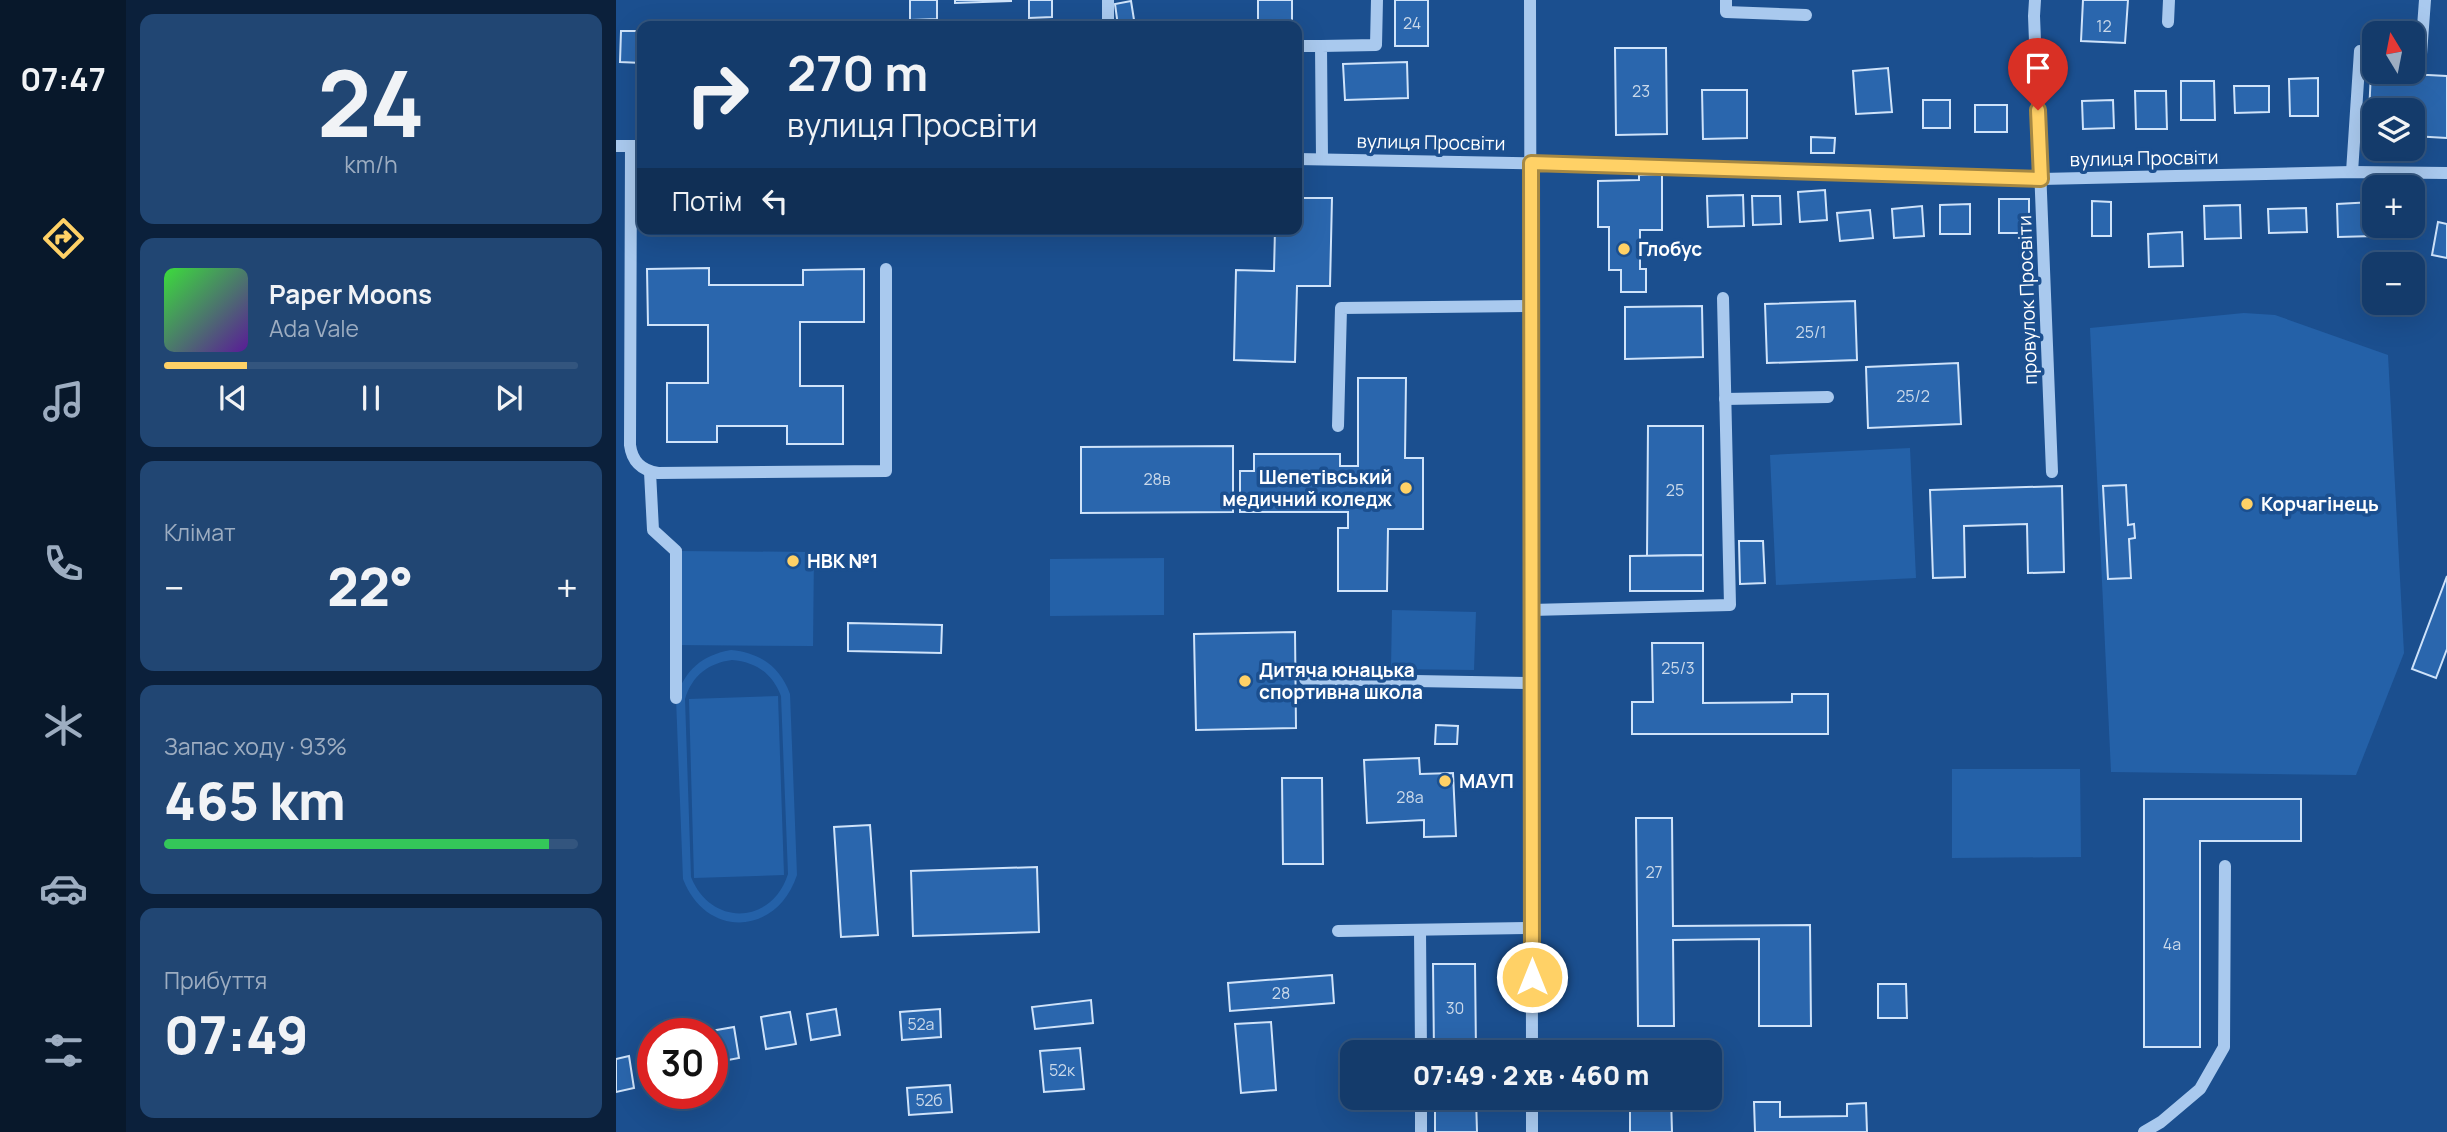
<!DOCTYPE html>
<html lang="uk">
<head>
<meta charset="utf-8">
<style>
	body { margin:0; font-family:Manrope,sans-serif; background:#214673; color:#f1f3f6; height:100vh; display:flex; flex-direction:column; font-size:26px; white-space:nowrap }
	* { box-sizing:border-box; margin:0 }
	p { font-size:23px; color:#9dadc1 }
	.icon { flex:none; width:38px; height:38px; fill:none; stroke:currentColor; stroke-width:2; stroke-linecap:round; stroke-linejoin:round }
	.map { position:relative; flex:1; overflow:hidden }
	.details { display:flex; flex-direction:column; gap:14px; padding:14px; background:#0b203b; width:490px }
	.details>* { flex:none }
	.hud { position:absolute; left:21px; top:21px; width:665px; height:214px; border-radius:14px; box-shadow:0 7px 28px #0002,0 0 0 2px #33557e; background:#143b6b; color:#f1f3f6; overflow:hidden }
	.needle { width:46px; rotate:350deg }
	.controls { position:absolute; left:1746px; top:21px; display:grid; gap:14px }
	.controls a { display:grid; place-items:center; width:63px; height:63px; border-radius:14px; background:#143b6b; box-shadow:0 7px 28px #0002,0 0 0 2px #33557e; font-size:35px }
	.speed { position:absolute; left:21px; top:1018px; display:flex; gap:14px; font-size:35px; font-weight:700; text-align:center }
	.speed>* { display:grid; place-content:center; width:91px; height:91px; border-radius:50%; background:#143b6b; box-shadow:0 7px 28px #0002,0 0 0 2px #33557e; line-height:1 }
	.speed .limit { border:10px solid #d22; background:#fff; color:#111 }
	.pin { position:absolute; display:grid; place-items:center; width:60px; height:60px; color:#fff; margin:-72px -30px; border-radius:50% 50% 50% 0; rotate:-45deg; box-shadow:0 0 7px #0007 }
	.pin .icon { rotate:45deg }
	.me { position:absolute; width:77px; margin:-38px; rotate:0deg; stroke-linejoin:round; filter:drop-shadow(0 0 5px #0008) }
	.turn { display:flex; align-items:center; gap:24px; height:147px; padding:0 35px; font-size:32px }
	.turn .icon { width:91px; height:91px; stroke-width:2.5 }
	.turn b { display:block; font-size:49px; line-height:60px }
	.then { display:flex; align-items:center; height:66px; padding:0 35px; background:#0003; gap:14px; font-size:26px }
	.big { font-size:52px; font-weight:800; line-height:1.1 }
	.details .widget { flex:1; display:flex; flex-direction:column; justify-content:center; gap:10px; min-width:0; padding:0 24px; border-radius:14px; background:#214673 }
	.details .dial { align-items:center; gap:0 }
	.dial b { font-size:91px; line-height:1 }
	.song { display:flex; align-items:center; gap:21px }
	.cover { width:84px; height:84px; border-radius:10px; background:linear-gradient(135deg,hsl(120 70% 55%),hsl(270 70% 35%)) }
	.played { height:7px; border-radius:4px; background:linear-gradient(90deg,#ffd166 20%,#33557e 20%) }
	.keys { display:flex; justify-content:space-around; direction:ltr }
	.heat { display:flex; justify-content:space-between; align-items:center; font-size:38px; direction:ltr }
	.charge { height:10px; border-radius:5px; background:linear-gradient(90deg,#34c759 93%,#33557e 0) }
	.trip { position:absolute; left:724px; top:1040px; width:382px; height:70px; border-radius:14px; background:#143b6b; box-shadow:0 7px 28px #0002,0 0 0 2px #33557e; font-weight:800; line-height:70px; text-align:center }
	main { display:flex; flex:1; min-height:0 }
	.tabs { display:flex; flex-direction:column; width:126px; justify-content:space-around; align-items:center; background:#08182b; color:#9dadc1 }
	.tabs .icon { width:49px; height:49px }
	.tabs .active { color:#ffd166 }
	.tabs b { font-size:32px; color:#f1f3f6 }
	.map>svg:first-child { display:block }
	.green { fill:#2461a8; fill-rule:evenodd }
	.building { fill:#2a66ad; stroke:#cfe3fa; stroke-width:2 }
	.lines { fill:none; stroke-linecap:round; stroke-linejoin:round }
	.minor { stroke:#a9c9ee; stroke-width:12 }
	.route-casing { stroke:#a68842; stroke-width:18 }
	.route { stroke:#ffd166; stroke-width:12 }
	.poi-dot { fill:#ffd166; stroke:#1b4f8f; stroke-width:2.5 }
	.labels { text-anchor:middle; stroke-width:7; stroke-linejoin:round; paint-order:stroke }
	.number-label { font-size:16px; fill:#cad9ea }
	.street-label { font-size:19px; fill:#fff; stroke:#1b4f8f }
	.poi-label { font-size:19px; font-weight:bold; fill:#fff; stroke:#1b4f8f; text-anchor:start }
</style>
</head>
<body>
<main>
<nav class="tabs">
<b>07:47</b>
<svg class="icon active" aria-label="directions" viewBox="0 0 24 24"><path d="M12 3l9 9-9 9-9-9zM9 14v-3h6M13 9l2 2-2 2"/></svg>
<svg class="icon" aria-label="music" viewBox="0 0 24 24"><path d="M9 18V5l10-2v13"/><circle cx="6" cy="18" r="3"/><circle cx="16" cy="16" r="3"/></svg>
<svg class="icon" aria-label="phone" viewBox="0 0 24 24"><path d="M5 4h4l2 5-3 2q2 4 5 5l2-3 5 2v4C11 20 4 13 5 4z"/></svg>
<svg class="icon" aria-label="climate" viewBox="0 0 24 24"><path d="M12 3v18M4 7l16 10M4 17L20 7"/></svg>
<svg class="icon" aria-label="car" viewBox="0 0 24 24"><path d="M5 17H2v-5l4-1 3-4h7l3 4 3 1v5h-3M9 17h6M6 11h13"/><circle cx="7" cy="17" r="2"/><circle cx="17" cy="17" r="2"/></svg>
<svg class="icon" aria-label="filters" viewBox="0 0 24 24"><path d="M4 7h16M4 17h16"/><circle cx="9" cy="7" r="2"/><circle cx="15" cy="17" r="2"/></svg>
</nav>
<section class="details">
<div class="widget dial"><b>24</b><p>km/h</p></div>
<div class="widget">
<div class="song"><i class="cover"></i><div><b>Paper Moons</b><p>Ada Vale</p></div></div>
<div class="played"></div>
<div class="keys"><svg class="icon" aria-label="previous" viewBox="0 0 24 24"><path d="M18 5L8 12l10 7zM5 5v14"/></svg><svg class="icon" aria-label="pause" viewBox="0 0 24 24"><path d="M8 5v14M16 5v14"/></svg><svg class="icon" aria-label="next" viewBox="0 0 24 24"><path d="M6 5l10 7-10 7zM19 5v14"/></svg></div>
</div>
<div class="widget"><p>Клімат</p>
<div class="heat"><a>−</a><b class="big">22°</b><a>+</a></div>
</div>
<div class="widget"><p>Запас ходу · 93%</p><b class="big">465 km</b><div class="charge"></div></div>
<div class="widget"><p>Прибуття</p><b class="big">07:49</b></div>
</section>
<div class="map">
<svg width="1831" height="1132" viewBox="0 0 1831 1132">
	<rect width="100%" height="100%" fill="#1b4f8f"/>
	<g class="green">
		<polygon points="1628,313 1659,315 1772,355 1788,653 1740,775 1495,772 1474,328"/>
		<polygon points="1294,448 1300,578 1160,585 1154,455"/>
		<polygon points="60,551 198,552 197,646 59,645"/>
		<polygon points="548,558 548,615 434,616 434,559"/>
		<polygon points="776,610 860,612 858,670 775,669"/>
		<path d="M115 650C145 653 164 667 174 694L181 875C161 936 90 939 67 879L60 698C69 670 86 655 115 650ZM116 660C140 662 156 673 165 696L172 874C156 925 95 927 75 877L69 699C76 676 92 663 116 660Z"/>
		<polygon points="162,696 168,875 78,878 73,699"/>
		<polygon points="1336,769 1464,769 1465,857 1336,858"/>
	</g>
	<g class="building">
		<polygon points="294,0 321,0 321,19 294,20"/>
		<polygon points="339,0 395,0 395,1 339,3"/>
		<polygon points="413,0 436,0 436,17 413,18"/>
		<rect x="642" y="0" width="34" height="26"/>
		<rect x="779" y="0" width="33" height="46"/>
		<polygon points="1467,0 1512,0 1509,43 1465,41"/>
		<polygon points="515,1 519,26 502,26 499,4"/>
		<polygon points="5,31 26,31 26,63 4,62"/>
		<polygon points="999,48 1050,48 1051,134 1000,135"/>
		<polygon points="791,62 792,98 729,100 727,64"/>
		<polygon points="1272,68 1276,112 1240,114 1237,71"/>
		<polygon points="1755,72 1831,76 1831,138 1797,136 1797,110 1759,110 1759,135 1752,134"/>
		<polygon points="1702,78 1702,116 1674,116 1673,79"/>
		<polygon points="1565,81 1598,81 1599,120 1565,120"/>
		<polygon points="1618,86 1653,86 1653,112 1619,113"/>
		<polygon points="1086,90 1131,90 1131,138 1087,139"/>
		<polygon points="1519,91 1550,91 1551,129 1520,129"/>
		<rect x="1307" y="100" width="27" height="28"/>
		<polygon points="1497,100 1498,128 1467,129 1466,101"/>
		<rect x="1359" y="105" width="32" height="27"/>
		<polygon points="1195,137 1219,138 1218,153 1195,153"/>
		<polygon points="1046,174 1046,230 1024,230 1024,269 1030,269 1030,292 1005,292 1005,270 993,270 993,227 982,227 982,181 1023,180 1023,175"/>
		<polygon points="1209,190 1211,220 1184,222 1182,192"/>
		<polygon points="1127,195 1128,226 1092,227 1091,196"/>
		<polygon points="1136,196 1164,196 1165,224 1137,225"/>
		<polygon points="681,198 716,198 714,286 681,286 679,362 618,360 620,270 658,271 659,229 681,229"/>
		<rect x="1383" y="199" width="30" height="34"/>
		<polygon points="1476,201 1495,202 1495,236 1476,236"/>
		<polygon points="1757,202 1758,236 1722,237 1721,204"/>
		<polygon points="1354,204 1354,234 1324,234 1324,205"/>
		<polygon points="1624,205 1625,238 1589,239 1588,206"/>
		<polygon points="1306,206 1308,236 1278,238 1276,209"/>
		<polygon points="1690,208 1691,232 1653,233 1652,209"/>
		<polygon points="1254,210 1257,238 1224,241 1221,213"/>
		<polygon points="1822,222 1831,224 1831,258 1816,255"/>
		<polygon points="1566,232 1567,266 1533,267 1532,234"/>
		<polygon points="93,268 93,285 187,285 187,270 248,269 248,322 184,322 184,386 227,386 227,444 171,444 171,426 101,426 101,442 51,442 51,383 92,383 92,325 32,325 31,269"/>
		<polygon points="1239,301 1241,360 1151,363 1149,304"/>
		<polygon points="1086,306 1087,357 1009,359 1009,307"/>
		<polygon points="1342,363 1345,424 1252,428 1250,367"/>
		<polygon points="742,378 790,378 789,458 807,458 807,529 772,529 771,591 722,591 722,528 732,528 732,512 624,512 624,471 638,471 638,454 724,454 724,466 742,466"/>
		<polygon points="1032,426 1087,426 1087,555 1031,556"/>
		<polygon points="617,446 617,512 465,513 465,447"/>
		<polygon points="1510,485 1512,525 1518,524 1519,538 1513,539 1515,578 1492,579 1487,486"/>
		<polygon points="1446,486 1448,572 1412,573 1411,524 1348,526 1349,577 1317,578 1314,490"/>
		<polygon points="1123,541 1147,541 1149,583 1124,584"/>
		<polygon points="1087,555 1087,591 1014,591 1014,556"/>
		<polygon points="1831,576 1831,649 1820,678 1796,669"/>
		<polygon points="232,623 326,625 325,653 232,651"/>
		<polygon points="679,632 680,728 580,730 578,634"/>
		<polygon points="1036,643 1087,643 1087,703 1176,702 1176,694 1212,694 1212,734 1016,734 1016,702 1037,702"/>
		<polygon points="820,725 842,726 841,744 819,744"/>
		<polygon points="803,758 804,774 837,773 840,836 808,837 808,820 751,823 748,760"/>
		<polygon points="666,778 706,778 707,864 667,864"/>
		<polygon points="1528,799 1685,799 1685,841 1584,841 1584,1047 1528,1047"/>
		<polygon points="1020,818 1056,818 1057,926 1194,925 1195,1026 1143,1026 1143,939 1057,940 1058,1026 1022,1026"/>
		<polygon points="254,825 262,935 225,937 218,827"/>
		<polygon points="421,867 423,932 297,936 295,871"/>
		<polygon points="817,964 859,964 860,1052 818,1052"/>
		<polygon points="716,975 718,1003 614,1011 612,983"/>
		<polygon points="1262,984 1290,984 1291,1018 1262,1018"/>
		<polygon points="475,1000 477,1023 419,1029 416,1007"/>
		<polygon points="220,1009 224,1035 195,1040 191,1014"/>
		<polygon points="324,1009 325,1037 286,1040 284,1012"/>
		<polygon points="174,1012 180,1044 150,1049 145,1017"/>
		<polygon points="655,1022 660,1090 625,1093 619,1024"/>
		<polygon points="118,1027 123,1058 96,1063 96,1034 89,1032"/>
		<polygon points="464,1048 468,1089 428,1092 424,1051"/>
		<polygon points="13,1056 18,1088 0,1092 0,1059"/>
		<polygon points="334,1085 336,1112 293,1115 291,1088"/>
		<polygon points="819,1097 860,1097 861,1132 819,1132"/>
		<polygon points="1014,1097 1055,1097 1056,1132 1014,1132"/>
		<polygon points="1138,1102 1164,1102 1164,1117 1231,1116 1231,1104 1250,1103 1251,1132 1139,1132"/>
	</g>
	<g class="lines">
		<g class="minor">
			<polyline points="492,0 492,26"/>
			<polyline points="914,0 916,1052"/>
			<polyline points="1110,0 1110,12 1190,15"/>
			<polyline points="1419,0 1418,16 1436,472"/>
			<polyline points="1552,22 1553,0"/>
			<polyline points="681,46 705,46"/>
			<polyline points="1797,54 1805,54 1809,0"/>
			<polyline points="0,146 26,146"/>
			<path d="M15 146 14 445C16 461 25 470 42 473L270 471V269"/>
			<polyline points="681,159 954,164 1425,179 1736,172 1831,173"/>
			<polyline points="706,159 705,46 760,45 761,0"/>
			<polyline points="1736,172 1744,51 1759,52"/>
			<polyline points="1109,399 1212,397"/>
			<polyline points="722,426 725,308 915,306"/>
			<polyline points="34,472 37,530 60,551 60,698"/>
			<polyline points="915,610 1114,605 1107,298"/>
			<polyline points="689,679 915,683"/>
			<polyline points="804,930 805,1052"/>
			<polyline points="722,931 916,928"/>
			<polyline points="805,1097 805,1132"/>
			<polyline points="916,1132 916,1097"/>
			<polyline points="1528,1132 1545,1122 1584,1089 1608,1047 1609,866"/>
		</g>
	</g>
	<g class="lines">
		<defs>
			<polyline id="route" points="916,977 915,163 1425,179 1422,110"/>
		</defs>
		<use href="#route" class="route-casing"/>
		<use href="#route" class="route"/>
	</g>
	<g class="poi-dot">
		<circle cx="1008" cy="249" r="7"/>
		<circle cx="790" cy="488" r="7"/>
		<circle cx="1631" cy="504" r="7"/>
		<circle cx="177" cy="561" r="7"/>
		<circle cx="629" cy="681" r="7"/>
		<circle cx="829" cy="781" r="7"/>
	</g>
	<g class="labels">
		<g class="number-label">
			<text x="796" y="29">24</text>
			<text x="1488" y="32">12</text>
			<text x="1025" y="97">23</text>
			<text x="1195" y="338">25/1</text>
			<text x="1297" y="402">25/2</text>
			<text x="541" y="485">28в</text>
			<text x="1059" y="496">25</text>
			<text x="1062" y="674">25/3</text>
			<text x="794" y="803">28а</text>
			<text x="1038" y="878">27</text>
			<text x="1556" y="950">4а</text>
			<text x="665" y="999">28</text>
			<text x="839" y="1014">30</text>
			<text x="305" y="1030">52а</text>
			<text x="446" y="1076">52к</text>
			<text x="313" y="1106">52б</text>
		</g>
		<g class="street-label">
			<text transform="translate(815 142) rotate(1)" y="7">вулиця Просвіти</text>
			<text transform="translate(1528 158) rotate(-1)" y="7">вулиця Просвіти</text>
			<text transform="translate(1411 300) rotate(-92)" y="7">провулок Просвіти</text>
		</g>
		<g class="poi-label">
			<text x="1022" y="256">Глобус</text>
			<text x="776" y="484" text-anchor="end">Шепетівський<tspan x="776" dy="22">медичний коледж</tspan></text>
			<text x="1645" y="511">Корчагінець</text>
			<text x="191" y="568">НВК №1</text>
			<text x="643" y="677">Дитяча юнацька<tspan x="643" dy="22">спортивна школа</tspan></text>
			<text x="843" y="788">МАУП</text>
		</g>
	</g>
</svg>
<div class="controls">
<a><svg class="needle" viewBox="-14 -14 28 28"><path d="M0-13l5 13h-10z" fill="#e53935"/><path d="M0 13l5-13h-10z" fill="#9dadc1"/></svg></a>
<a><svg class="icon" aria-label="layers" viewBox="0 0 24 24"><path d="M12 4l9 5-9 5-9-5zM3 14l9 5 9-5"/></svg></a>
<a>+</a>
<a>−</a>
</div>
<div class="speed"><div class="limit">30</div></div>
<div class="pin" style="left:1422px;top:110px;background:#d93025"><svg class="icon" aria-label="arrive" viewBox="0 0 24 24"><path d="M6 21V4h12l-3 4 3 4H6"/></svg></div>
<svg class="me" style="left:916px;top:977px" viewBox="-20 -20 40 40"><circle r="17" fill="#ffd166" stroke="#fff" stroke-width="3"/><path d="M0-11L8 9 0 5-8 9z" fill="#fff"/></svg>
<div class="trip">07:49 · 2 хв · 460 m</div>
<div class="hud">
<div class="turn"><svg class="icon" aria-label="right" viewBox="0 0 24 24"><path d="M7 20v-9h11M14 6l5 5-5 5"/></svg><div><b>270 m</b>вулиця Просвіти</div></div>
<div class="then">Потім<svg class="icon" aria-label="left" viewBox="0 0 24 24"><path d="M17 20v-9H6M10 6l-5 5 5 5"/></svg></div>
</div>
</div>
</main>
</body>
</html>
